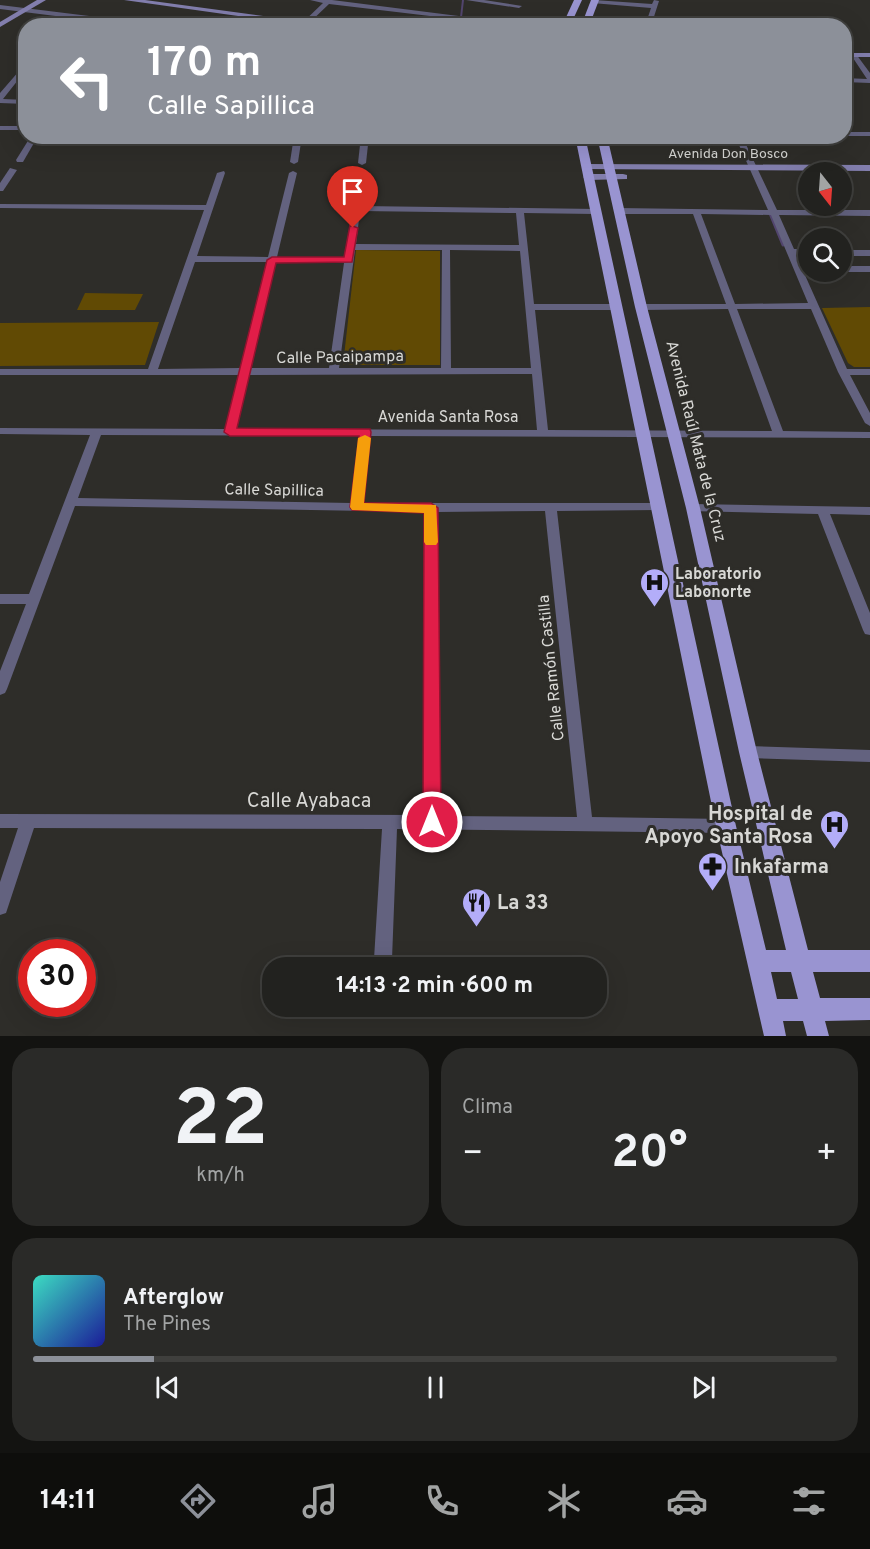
<!DOCTYPE html>
<html lang="es">
<head>
<meta charset="utf-8">
<style>
	body { margin:0; font-family:Overpass,sans-serif; background:#2a2a28; color:#f1f3f6; height:100vh; display:flex; flex-direction:column; font-size:22px; white-space:nowrap }
	* { box-sizing:border-box; margin:0 }
	p { font-size:20px; color:#a2a4a4 }
	.icon { flex:none; width:33px; height:33px; fill:none; stroke:currentColor; stroke-width:2; stroke-linecap:round; stroke-linejoin:round }
	.map { position:relative; height:1036px; overflow:hidden }
	.details { display:flex; flex-direction:column; gap:12px; padding:12px; background:#131311; flex:1 }
	.details>* { flex:none }
	.hud { position:absolute; left:18px; top:18px; width:834px; height:126px; border-radius:24px; box-shadow:0 6px 24px #0002,0 0 0 2px #3f3f3d; background:#8c9099; color:#fff; overflow:hidden }
	.needle { width:39px; rotate:163deg }
	.controls { position:absolute; left:798px; top:162px; display:grid; gap:12px }
	.controls a { display:grid; place-items:center; width:54px; height:54px; border-radius:50%; background:#22221f; box-shadow:0 6px 24px #0002,0 0 0 2px #3f3f3d; font-size:30px }
	.speed { position:absolute; left:18px; top:939px; display:flex; gap:12px; font-size:30px; font-weight:700; text-align:center }
	.speed>* { display:grid; place-content:center; width:78px; height:78px; border-radius:50%; background:#22221f; box-shadow:0 6px 24px #0002,0 0 0 2px #3f3f3d; line-height:1 }
	.speed .limit { border:9px solid #d22; background:#fff; color:#111 }
	.pin { position:absolute; display:grid; place-items:center; width:51px; height:51px; color:#fff; margin:-62px -26px; border-radius:50% 50% 50% 0; rotate:-45deg; box-shadow:0 0 6px #0007 }
	.pin .icon { rotate:45deg }
	.me { position:absolute; width:66px; margin:-33px; rotate:0deg; stroke-linejoin:round; filter:drop-shadow(0 0 4px #0008) }
	.turn { display:flex; align-items:center; gap:21px; height:126px; padding:0 30px; font-size:27px }
	.turn .icon { width:78px; height:78px; stroke-width:2.5 }
	.turn b { display:block; font-size:42px; line-height:51px }
	.big { font-size:45px; font-weight:700; line-height:1.1 }
	.details .card { flex:1; display:flex; flex-direction:column; justify-content:center; gap:9px; min-width:0; padding:0 21px; border-radius:24px; background:#2a2a28 }
	.details .dial { align-items:center; gap:0 }
	.dial b { font-size:78px; line-height:1 }
	.song { display:flex; align-items:center; gap:18px }
	.cover { width:72px; height:72px; border-radius:9px; background:linear-gradient(135deg,hsl(170 70% 55%),hsl(240 70% 35%)) }
	.played { height:6px; border-radius:3px; background:linear-gradient(90deg,#8c9099 15%,#3f3f3d 15%) }
	.keys { display:flex; justify-content:space-around; direction:ltr }
	.heat { display:flex; justify-content:space-between; align-items:center; font-size:33px; direction:ltr }
	.details .tiles { flex:1; display:grid; gap:12px; grid-template-columns:1fr 1fr }
	.card:last-child { grid-column:span 2 }
	.trip { position:absolute; left:262px; top:957px; width:345px; height:60px; border-radius:24px; background:#22221f; box-shadow:0 6px 24px #0002,0 0 0 2px #3f3f3d; font-weight:700; line-height:60px; text-align:center }
	.tab-bar { display:flex; height:96px; justify-content:space-around; align-items:center; background:#0e0e0c; color:#a2a4a4 }
	.tab-bar .icon { width:42px; height:42px }
	.tab-bar .active { color:#8c9099 }
	.tab-bar b { font-size:27px; color:#f1f3f6 }
	.map>svg:first-child { display:block }
	.green { fill:#614a04 }
	.lines { fill:none; stroke-linecap:round; stroke-linejoin:round }
	.stream-far1 { stroke:#52456e; stroke-width:2 }
	.stream { stroke:#52456e; stroke-width:3 }
	.street { fill:#63627f; fill-rule:evenodd }
	.secondary { fill:#827ead; fill-rule:evenodd }
	.primary { fill:#9994d1; fill-rule:evenodd }
	.route { fill:#e11d48; stroke:#92132f; stroke-width:1.5 }
	.slow { fill:#f59e0b }
	.labels { text-anchor:middle; stroke-width:6; stroke-linejoin:round; paint-order:stroke }
	.far-street-label { font-size:14px; fill:#d8d8d5; stroke:#2e2d29 }
	.street-label { font-size:16px; fill:#d8d8d5; stroke:#2e2d29 }
	.poi-label { font-size:16px; font-weight:bold; fill:#d8d8d5; stroke:#2e2d29; text-anchor:start }
	.near-street-label { font-size:20px; fill:#d8d8d5; stroke:#2e2d29 }
	.near-poi-label { font-size:20px; font-weight:bold; fill:#d8d8d5; stroke:#2e2d29; text-anchor:start }
</style>
</head>
<body>
<div class="map">
<svg width="870" height="1036" viewBox="0 0 870 1036">
	<rect width="100%" height="100%" fill="#2e2d29"/>
	<g class="green">
		<polygon points="356,250 440,251 440,365 343,365"/>
		<polygon points="85,293 143,294 135,310 77,310"/>
		<polygon points="870,307 870,367 854,367 848,363 822,308"/>
		<polygon points="159,322 145,365 0,366 0,323"/>
	</g>
	<g class="lines">
		<polyline class="stream-far1" points="460,26 463,0"/>
		<polyline class="stream" points="769,211 783,245"/>
		<g class="street">
			<polygon points="310,0 332,0 537,26 514,26 329,4 306,26 299,26 323,3"/>
			<polygon points="466,0 484,0 522,6 519,8"/>
			<polygon points="594,0 652,4 654,0 659,1 651,26 645,26 651,8 592,3"/>
			<polygon points="0,5 154,24 157,26 135,26 0,9"/>
			<polygon points="852,54 856,54 870,73 870,83 844,82 844,78 867,79 851,55"/>
			<polygon points="26,63 26,70 3,99 26,100 26,104 0,103 0,93"/>
			<rect x="0" y="126" width="26" height="4"/>
			<rect x="844" y="132" width="26" height="4"/>
			<polygon points="31,136 38,136 23,162 17,162 16,160"/>
			<polygon points="294,136 302,136 298,162 294,164 290,162"/>
			<polygon points="361,136 369,136 366,163 362,165 358,163"/>
			<path d="M735 136H742L777 210H870V216L779 215 794 249H808V255H796L847 369H870V375H850L870 413V426L865 423 838 372 811 309H737L783 431 870 432V438L370 436 362 503H662L664 506 662 509 658 510 557 511 592 817 726 819 732 821 734 826 732 831 726 833 397 829 392 959 389 965 383 967 377 965 374 959 382 829 34 828 8 907 6 913 0 915V882L18 828H0V814L424 815 425 512 75 506 7 689 5 693 0 695V671L26 604H0V594H29L90 435 0 434V428L225 429 239 375H0V369H148L204 210 0 208V204L206 205 217 173 224 171 225 173 197 256 268 257 289 173 293 171 297 173 277 257H345L357 174 361 172 365 174 361 206 597 209V213L594 214 524 213 534 304H615L620 307 615 310H535L548 430 772 431 728 309 641 310 636 307 641 304H726L693 214H618L614 211 618 208 768 210ZM360 211 516 213 519 245 356 244ZM701 214 771 215 808 303 735 304ZM355 250H442L441 368H339ZM450 250 520 251 531 368H451ZM195 262H267L240 368 158 369ZM276 262 344 263 329 368H251ZM532 374 537 430 236 429 249 375ZM101 435 359 436 351 503 78 498ZM545 511 577 817 440 816 437 512Z"/>
			<polygon points="10,168 17,170 3,191 0,191 0,183"/>
			<rect x="842" y="250" width="28" height="6"/>
			<rect x="842" y="266" width="28" height="6"/>
			<polygon points="693,504 870,507 870,515 830,514 870,613 870,635 865,634 863,630 818,514 689,511 687,508"/>
			<polygon points="748,746 870,750 870,762 748,758 743,756 741,752 743,748"/>
		</g>
		<g class="secondary">
			<polygon points="37,0 46,0 0,27 0,22"/>
			<polygon points="124,0 145,0 336,26 310,26"/>
			<rect x="844" y="53" width="26" height="4"/>
			<polygon points="583,164 870,165 870,171 586,169 583,168"/>
			<polygon points="623,174 627,175 627,179 588,180 583,177 588,174"/>
		</g>
		<g class="primary">
			<polygon points="574,0 582,0 570,26 562,26"/>
			<polygon points="591,0 599,0 589,26 581,26"/>
			<path d="M575 136H585L736 826 766 950H786L739 752 686 508 635 307 597 136H607L647 307 700 508 757 752 808 950H870V972H813L820 998H870V1020L825 1021 829 1036H807L803 1021H783L786 1036H764L716 826ZM771 972H791L798 999H777Z"/>
		</g>
	</g>
	<polygon class="route" points="350,225 358,228 352,262 276,263 237,428 370,429 371,432 364,503 431,503 438,508 441,822 439,828 432,830 426,828 423,822 424,513 352,510 350,507 359,436 230,436 224,432 267,260 272,257 344,257"/>
	<polygon class="slow" points="365,435 371,438 364,503 436,505 438,542 436,545 426,545 424,542 424,513 352,510 350,507 358,438"/>
	<defs>
		<symbol id="hospital-pin" viewBox="-11 -11 22 30"><path d="M0 17L-7.5 6A9.5 9.5 0 1 1 7.5 6Z" fill="#b3adf9" stroke="#2e2d29"/><path d="M-5-5h3v3.5h4V-5h3V5h-3V1.5h-4V5h-3Z" fill="#111"/></symbol>
		<symbol id="pharmacy-pin" viewBox="-11 -11 22 30"><path d="M0 17L-7.5 6A9.5 9.5 0 1 1 7.5 6Z" fill="#b3adf9" stroke="#2e2d29"/><path d="M-2-6h4v4h4v4h-4v4h-4v-4h-4v-4h4Z" fill="#111"/></symbol>
		<symbol id="restaurant-pin" viewBox="-11 -11 22 30"><path d="M0 17L-7.5 6A9.5 9.5 0 1 1 7.5 6Z" fill="#b3adf9" stroke="#2e2d29"/><path d="M-5-6h1v4h1v-4h1v4h1v-4h1v5L-1.5 .5V6h-2V.5L-5-1ZM5-6V6H3V1.5H1.5Q1.5-4 5-6Z" fill="#111"/></symbol>
	</defs>
	<g fill-rule="evenodd">
		<use href="#hospital-pin" x="638" y="566" width="33" height="45"/>
		<use href="#hospital-pin" x="818" y="808" width="33" height="45"/>
		<use href="#pharmacy-pin" x="696" y="850" width="33" height="45"/>
		<use href="#restaurant-pin" x="460" y="886" width="33" height="45"/>
	</g>
	<g class="labels">
		<g class="far-street-label">
			<text x="728" y="158">Avenida Don Bosco</text>
		</g>
		<g class="street-label">
			<text transform="translate(340 356) rotate(-1)" y="6">Calle Pacaipampa</text>
			<text x="448" y="422">Avenida Santa Rosa</text>
			<text transform="translate(697 441) rotate(76)" y="6">Avenida Raúl Mata de la Cruz</text>
			<text transform="translate(274 489) rotate(1)" y="6">Calle Sapillica</text>
			<text transform="translate(550 668) rotate(-96)" y="6">Calle Ramón Castilla</text>
		</g>
		<g class="poi-label">
			<text x="675" y="579">Laboratorio<tspan x="675" dy="18">Labonorte</tspan></text>
		</g>
		<g class="near-street-label">
			<text x="309" y="807">Calle Ayabaca</text>
		</g>
		<g class="near-poi-label">
			<text x="813" y="820" text-anchor="end">Hospital de<tspan x="813" dy="23">Apoyo Santa Rosa</tspan></text>
			<text x="734" y="873">Inkafarma</text>
			<text x="497" y="909">La 33</text>
		</g>
	</g>
</svg>
<div class="controls">
<a><svg class="needle" viewBox="-14 -14 28 28"><path d="M0-13l5 13h-10z" fill="#e53935"/><path d="M0 13l5-13h-10z" fill="#a2a4a4"/></svg></a>
<a><svg class="icon" aria-label="search" viewBox="0 0 24 24"><circle cx="10" cy="10" r="6"/><path d="M15 15l6 6"/></svg></a>
</div>
<div class="speed"><div class="limit">30</div></div>
<div class="pin" style="left:353px;top:228px;background:#d93025"><svg class="icon" aria-label="arrive" viewBox="0 0 24 24"><path d="M6 21V4h12l-3 4 3 4H6"/></svg></div>
<svg class="me" style="left:432px;top:822px" viewBox="-20 -20 40 40"><circle r="17" fill="#e11d48" stroke="#fff" stroke-width="3"/><path d="M0-11L8 9 0 5-8 9z" fill="#fff"/></svg>
<div class="trip">14:13 · 2 min · 600 m</div>
<div class="hud">
<div class="turn"><svg class="icon" aria-label="left" viewBox="0 0 24 24"><path d="M17 20v-9H6M10 6l-5 5 5 5"/></svg><div><b>170 m</b>Calle Sapillica</div></div>
</div>
</div>
<section class="details">
<div class="tiles">
<div class="card dial"><b>22</b><p>km/h</p></div>
<div class="card"><p>Clima</p>
<div class="heat"><a>−</a><b class="big">20°</b><a>+</a></div>
</div>
<div class="card">
<div class="song"><i class="cover"></i><div><b>Afterglow</b><p>The Pines</p></div></div>
<div class="played"></div>
<div class="keys"><svg class="icon" aria-label="previous" viewBox="0 0 24 24"><path d="M18 5L8 12l10 7zM5 5v14"/></svg><svg class="icon" aria-label="pause" viewBox="0 0 24 24"><path d="M8 5v14M16 5v14"/></svg><svg class="icon" aria-label="next" viewBox="0 0 24 24"><path d="M6 5l10 7-10 7zM19 5v14"/></svg></div>
</div>
</div>
</section>
<nav class="tab-bar">
<b>14:11</b>
<svg class="icon active" aria-label="directions" viewBox="0 0 24 24"><path d="M12 3l9 9-9 9-9-9zM9 14v-3h6M13 9l2 2-2 2"/></svg>
<svg class="icon" aria-label="music" viewBox="0 0 24 24"><path d="M9 18V5l10-2v13"/><circle cx="6" cy="18" r="3"/><circle cx="16" cy="16" r="3"/></svg>
<svg class="icon" aria-label="phone" viewBox="0 0 24 24"><path d="M5 4h4l2 5-3 2q2 4 5 5l2-3 5 2v4C11 20 4 13 5 4z"/></svg>
<svg class="icon" aria-label="climate" viewBox="0 0 24 24"><path d="M12 3v18M4 7l16 10M4 17L20 7"/></svg>
<svg class="icon" aria-label="car" viewBox="0 0 24 24"><path d="M5 17H2v-5l4-1 3-4h7l3 4 3 1v5h-3M9 17h6M6 11h13"/><circle cx="7" cy="17" r="2"/><circle cx="17" cy="17" r="2"/></svg>
<svg class="icon" aria-label="filters" viewBox="0 0 24 24"><path d="M4 7h16M4 17h16"/><circle cx="9" cy="7" r="2"/><circle cx="15" cy="17" r="2"/></svg>
</nav>
</body>
</html>
